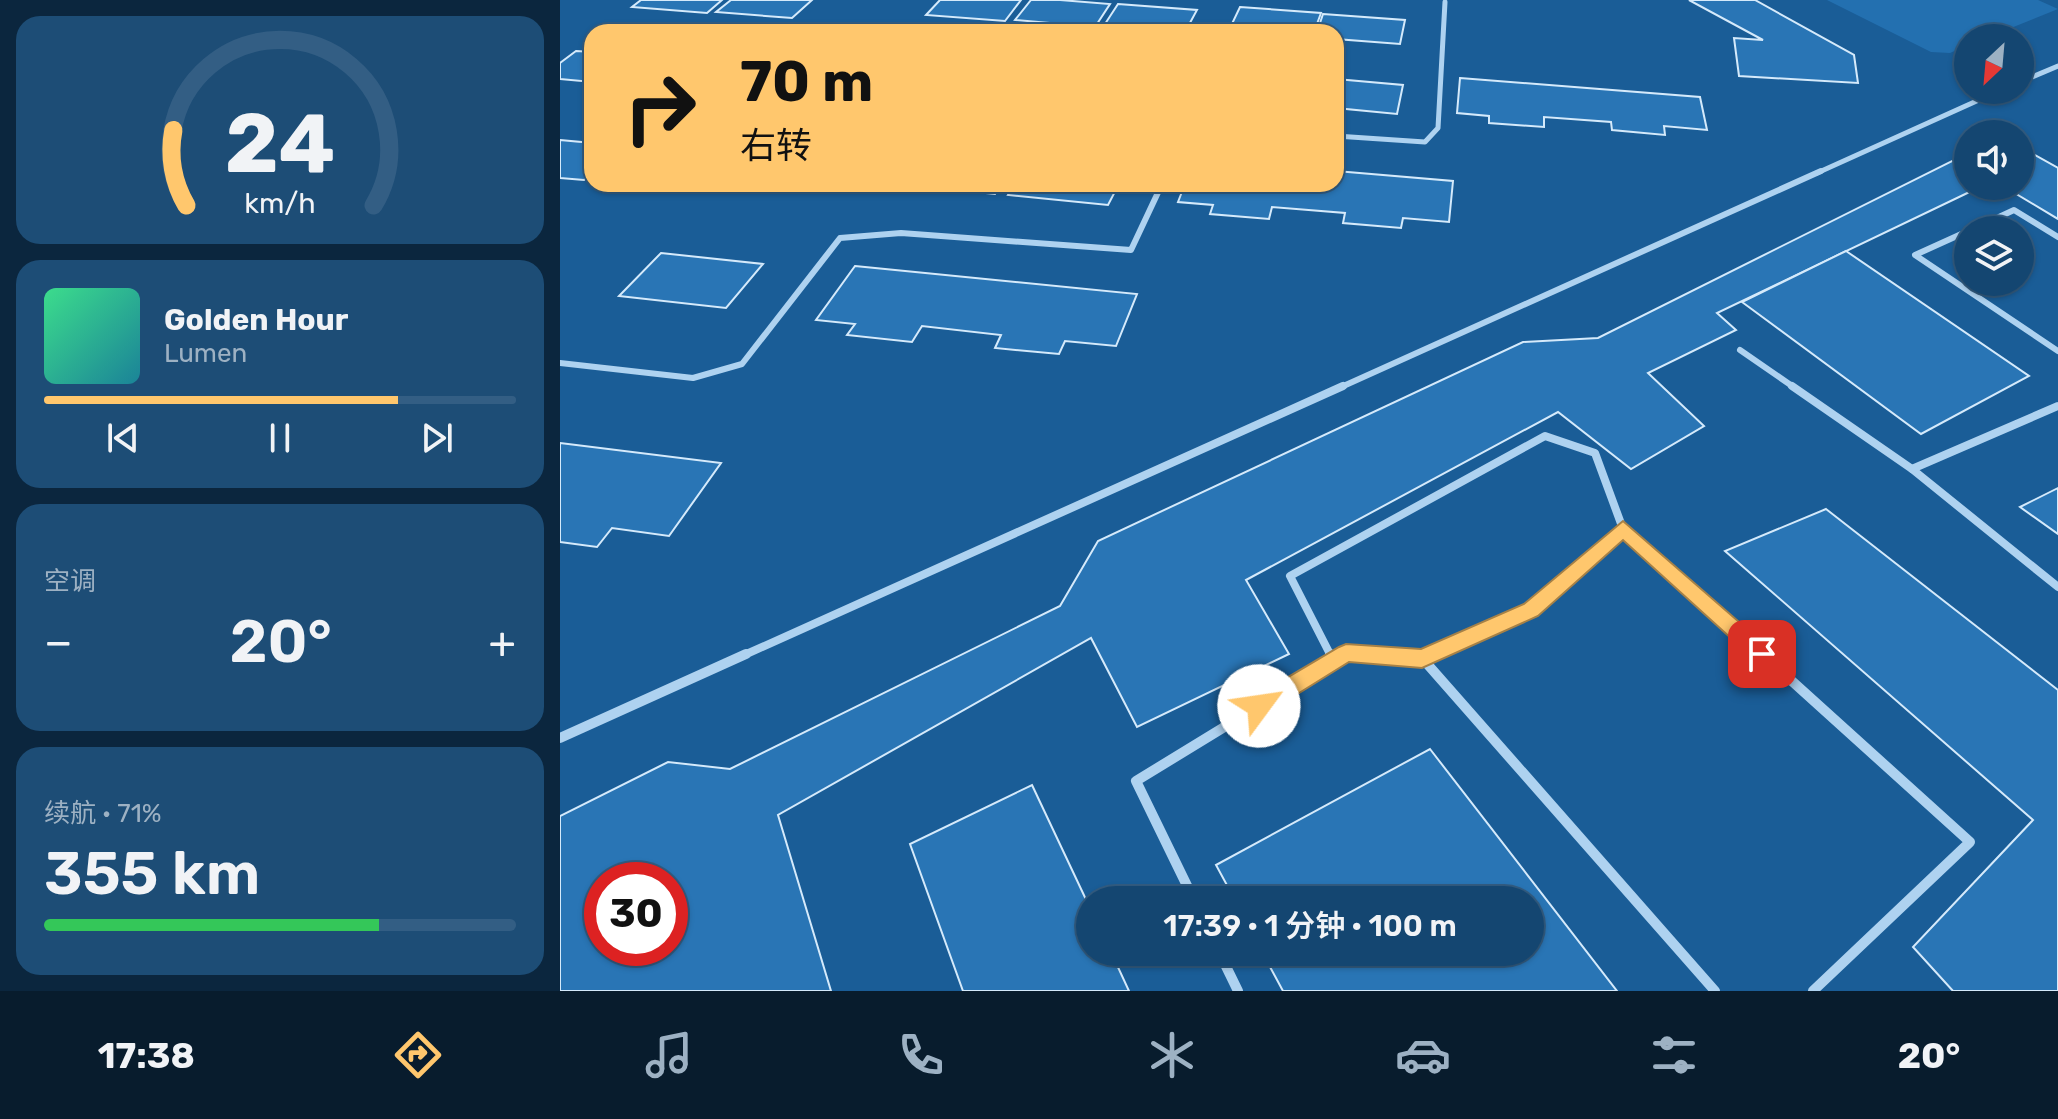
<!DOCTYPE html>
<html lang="zh">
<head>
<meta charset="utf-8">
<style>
	body { margin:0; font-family:Rubik,"Noto Sans SC",sans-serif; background:#1d4d76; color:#f1f3f6; height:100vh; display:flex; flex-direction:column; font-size:30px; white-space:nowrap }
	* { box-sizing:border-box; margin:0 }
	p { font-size:26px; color:#9db1c3 }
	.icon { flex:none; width:44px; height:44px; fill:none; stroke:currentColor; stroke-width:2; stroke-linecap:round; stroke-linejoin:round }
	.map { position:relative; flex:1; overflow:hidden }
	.side { display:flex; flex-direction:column; gap:16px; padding:16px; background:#0b263e; width:560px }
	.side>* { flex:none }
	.top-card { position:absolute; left:24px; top:24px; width:760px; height:168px; border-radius:24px; box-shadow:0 2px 6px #0004,0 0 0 2px #335e84; background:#ffc76d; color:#111; overflow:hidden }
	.needle { width:52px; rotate:206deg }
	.fabs { position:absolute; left:1394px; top:24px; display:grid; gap:16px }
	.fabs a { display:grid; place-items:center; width:80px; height:80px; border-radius:50%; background:#144671; box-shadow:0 2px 6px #0004,0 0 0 2px #335e84; font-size:40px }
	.speed { position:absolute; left:24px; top:862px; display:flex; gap:16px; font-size:40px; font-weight:700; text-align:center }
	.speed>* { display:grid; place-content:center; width:104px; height:104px; border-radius:50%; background:#144671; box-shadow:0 2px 6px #0004,0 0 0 2px #335e84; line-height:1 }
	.speed .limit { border:12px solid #d22; background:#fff; color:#111 }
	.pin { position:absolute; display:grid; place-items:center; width:68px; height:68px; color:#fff; margin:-34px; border-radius:16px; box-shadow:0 4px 12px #0006 }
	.me { position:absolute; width:88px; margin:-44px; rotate:59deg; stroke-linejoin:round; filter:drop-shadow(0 0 6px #0008) }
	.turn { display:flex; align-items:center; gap:28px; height:168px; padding:0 24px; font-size:36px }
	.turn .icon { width:104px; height:104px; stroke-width:2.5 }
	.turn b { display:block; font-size:56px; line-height:68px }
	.big { font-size:60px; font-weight:600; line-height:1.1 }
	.side .widget { flex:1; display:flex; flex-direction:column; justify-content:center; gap:12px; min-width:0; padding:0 28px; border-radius:24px; background:#1d4d76 }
	.side .dial { align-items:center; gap:0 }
	.dial svg { height:208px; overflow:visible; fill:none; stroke:#335e84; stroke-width:7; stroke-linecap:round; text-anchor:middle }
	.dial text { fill:#f1f3f6; stroke:none }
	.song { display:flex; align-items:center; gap:24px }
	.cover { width:96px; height:96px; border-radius:12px; background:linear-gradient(135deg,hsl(150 70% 55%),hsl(190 70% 35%)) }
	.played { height:8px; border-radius:4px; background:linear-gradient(90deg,#ffc76d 75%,#335e84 75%) }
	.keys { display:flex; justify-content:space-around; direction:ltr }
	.heat { display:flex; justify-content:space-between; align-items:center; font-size:44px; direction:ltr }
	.charge { height:12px; border-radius:6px; background:linear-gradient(90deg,#34c759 71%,#335e84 0) }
	.trip { position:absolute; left:516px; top:886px; width:468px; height:80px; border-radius:40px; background:#144671; box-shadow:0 2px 6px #0004,0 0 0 2px #335e84; font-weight:600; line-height:80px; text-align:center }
	.menu { display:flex; height:128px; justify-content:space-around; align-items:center; background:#081c2d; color:#9db1c3 }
	.menu .icon { width:56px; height:56px }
	.menu .on { color:#ffc76d }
	.menu b { font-size:36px; color:#f1f3f6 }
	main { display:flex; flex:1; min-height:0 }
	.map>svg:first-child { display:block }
	.green { fill:#2370b0 }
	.building { fill:#2975b5; stroke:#d5eafb; stroke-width:2; fill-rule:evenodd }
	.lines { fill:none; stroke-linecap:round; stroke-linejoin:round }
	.street-far3 { stroke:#aed2f0; stroke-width:5 }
	.street-far2 { stroke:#aed2f0; stroke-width:6 }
	.street-far1 { stroke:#aed2f0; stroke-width:8 }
	.street { stroke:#aed2f0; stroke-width:10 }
	.route { fill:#ffc76d; stroke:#a68147; stroke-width:2 }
</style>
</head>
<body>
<main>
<section class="side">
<div class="widget dial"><svg viewBox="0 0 100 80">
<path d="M14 69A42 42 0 1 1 86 69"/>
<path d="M14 69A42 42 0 0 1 9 40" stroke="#ffc76d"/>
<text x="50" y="56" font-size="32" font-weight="700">24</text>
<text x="50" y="72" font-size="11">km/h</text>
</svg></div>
<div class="widget">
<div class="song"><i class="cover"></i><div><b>Golden Hour</b><p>Lumen</p></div></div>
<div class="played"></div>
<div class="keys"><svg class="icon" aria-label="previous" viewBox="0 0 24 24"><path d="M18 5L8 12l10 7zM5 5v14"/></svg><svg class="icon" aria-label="pause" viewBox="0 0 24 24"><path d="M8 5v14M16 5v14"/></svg><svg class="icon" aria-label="next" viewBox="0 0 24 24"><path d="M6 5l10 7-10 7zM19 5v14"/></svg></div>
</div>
<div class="widget"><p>空调</p>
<div class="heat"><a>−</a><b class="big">20°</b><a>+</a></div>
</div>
<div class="widget"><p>续航 · 71%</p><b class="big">355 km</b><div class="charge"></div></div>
</section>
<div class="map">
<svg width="1498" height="991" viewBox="0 0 1498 991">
	<rect width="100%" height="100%" fill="#1a5d97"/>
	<polygon class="green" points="1267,0 1478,0 1498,9 1426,38 1408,38 1408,45 1390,53 1371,52"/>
	<g class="building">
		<polygon points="81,0 162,0 147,13 72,7"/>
		<polygon points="171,0 252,0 232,18 156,12"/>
		<polygon points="380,0 461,0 445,21 366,15"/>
		<polygon points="471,0 500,0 550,4 535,27 455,20"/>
		<polygon points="1129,0 1195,0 1294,55 1298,83 1179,76 1174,38 1203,40"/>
		<polygon points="558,4 637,10 625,32 543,27"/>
		<polygon points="680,7 761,13 754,32 669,30"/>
		<polygon points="763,14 845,20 840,44 776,39 776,32 757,32"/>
		<polygon points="16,51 32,52 32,82 0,79 0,63"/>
		<polygon points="900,78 1140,97 1147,130 1104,126 1105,135 1052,130 1051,122 984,117 984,127 929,123 929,116 897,113"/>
		<polygon points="776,79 843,85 837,114 776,108"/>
		<polygon points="0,140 32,143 32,173 24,180 0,178"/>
		<polygon points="1460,152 1473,154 1498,168 1498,219 1443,186 1460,186"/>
		<path d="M1408 153V186H1422L1157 313 1176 330 1088 373 1144 426 1071 469 998 412 686 580 729 654 577 727 531 638 218 815 271 991H0V816L108 762 170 769 500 606 538 541 963 342 1038 338ZM42 880H110V948H42Z"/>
		<polygon points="776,171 893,181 889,222 843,218 841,228 783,223 785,213 712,207 709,219 650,214 653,205 618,202 625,184 776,184"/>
		<polygon points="337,184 441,184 435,194"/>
		<polygon points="455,184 559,184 548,205 448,195"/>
		<polygon points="1286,251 1469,376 1361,434 1182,302"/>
		<polygon points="101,253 203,264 166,308 59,296"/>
		<polygon points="295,266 577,294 556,346 505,341 499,354 435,348 441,335 362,326 352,342 287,335 295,324 256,320"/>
		<polygon points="0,443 161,463 109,536 52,528 37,547 0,542"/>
		<polygon points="1498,488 1498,534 1460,507"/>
		<polygon points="1266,509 1498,690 1498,991 1393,991 1353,947 1473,820 1165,551"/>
		<polygon points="870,749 1057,991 723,991 702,952 970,952 970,900 675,900 656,865"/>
		<polygon points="472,785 530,908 530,952 551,952 569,991 403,991 350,844"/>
	</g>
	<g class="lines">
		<g class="street-far3">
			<polyline points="1460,82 1498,66"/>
			<polyline points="776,136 865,142 878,128 885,2"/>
			<polyline points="1257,173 1441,90"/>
		</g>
		<g class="street-far2">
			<polyline points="1411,230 1454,210 1498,237"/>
			<polyline points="1408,231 1355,255 1498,351"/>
			<polyline points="1180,350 1235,388"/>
			<polyline points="0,363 133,378 182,364 280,238 341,233 571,250 602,184"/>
			<polyline points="779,388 1261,171"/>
		</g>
		<g class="street-far1">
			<polyline points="1232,386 1352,469"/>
			<polyline points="1498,406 1352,469 1498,587"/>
			<polyline points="182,656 783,386"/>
			<polyline points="771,656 730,576 985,436 1035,453 1063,529"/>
			<polyline points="781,656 786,653 836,656"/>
			<polyline points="866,656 971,610 1063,529 1204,656"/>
		</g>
		<g class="street">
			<polyline points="770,654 773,661"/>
			<polyline points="806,654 862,658 870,654"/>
			<polyline points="1202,654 1410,842 1253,991"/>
			<polyline points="862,658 1155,991"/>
			<polyline points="0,738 186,654"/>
			<polyline points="634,900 576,781 784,654"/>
			<polyline points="659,952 678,991"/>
		</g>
	</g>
	<polygon class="route" points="1063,521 1209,648 1212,654 1209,660 1195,660 1063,540 978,616 862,668 789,662 707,713 699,716 691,713 688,706 691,699 779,647 786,644 861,649 964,604"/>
</svg>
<div class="fabs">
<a><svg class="needle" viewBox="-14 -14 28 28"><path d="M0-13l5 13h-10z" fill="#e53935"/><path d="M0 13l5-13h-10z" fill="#9db1c3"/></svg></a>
<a><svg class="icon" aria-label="sound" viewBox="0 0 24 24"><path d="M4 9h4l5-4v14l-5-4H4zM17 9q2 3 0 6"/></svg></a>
<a><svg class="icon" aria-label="layers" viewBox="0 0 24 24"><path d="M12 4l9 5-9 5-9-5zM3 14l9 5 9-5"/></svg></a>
</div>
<div class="speed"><div class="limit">30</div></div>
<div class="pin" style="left:1202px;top:654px;background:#d93025"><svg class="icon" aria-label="arrive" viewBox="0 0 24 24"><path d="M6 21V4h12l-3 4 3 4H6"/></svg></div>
<svg class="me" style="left:699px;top:706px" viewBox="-20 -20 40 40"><circle r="19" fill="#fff"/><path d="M0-13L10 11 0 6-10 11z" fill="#ffc76d"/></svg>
<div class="trip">17:39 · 1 分钟 · 100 m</div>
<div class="top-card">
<div class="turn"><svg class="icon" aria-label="right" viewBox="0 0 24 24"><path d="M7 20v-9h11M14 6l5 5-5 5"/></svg><div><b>70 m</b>右转</div></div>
</div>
</div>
</main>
<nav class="menu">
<b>17:38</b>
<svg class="icon on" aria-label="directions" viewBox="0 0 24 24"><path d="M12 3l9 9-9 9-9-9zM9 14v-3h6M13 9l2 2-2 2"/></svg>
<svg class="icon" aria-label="music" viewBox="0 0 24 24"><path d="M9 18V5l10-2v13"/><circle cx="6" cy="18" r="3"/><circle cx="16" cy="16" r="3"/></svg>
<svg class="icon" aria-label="phone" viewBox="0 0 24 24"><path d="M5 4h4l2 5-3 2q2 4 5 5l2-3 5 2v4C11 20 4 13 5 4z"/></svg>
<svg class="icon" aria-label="climate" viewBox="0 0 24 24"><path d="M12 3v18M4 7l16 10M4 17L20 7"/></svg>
<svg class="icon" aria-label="car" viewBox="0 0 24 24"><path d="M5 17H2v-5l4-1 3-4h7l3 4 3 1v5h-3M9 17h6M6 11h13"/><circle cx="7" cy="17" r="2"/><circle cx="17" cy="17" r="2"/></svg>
<svg class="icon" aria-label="filters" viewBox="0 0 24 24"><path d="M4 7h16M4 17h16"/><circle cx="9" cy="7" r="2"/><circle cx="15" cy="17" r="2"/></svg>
<b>20°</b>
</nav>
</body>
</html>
